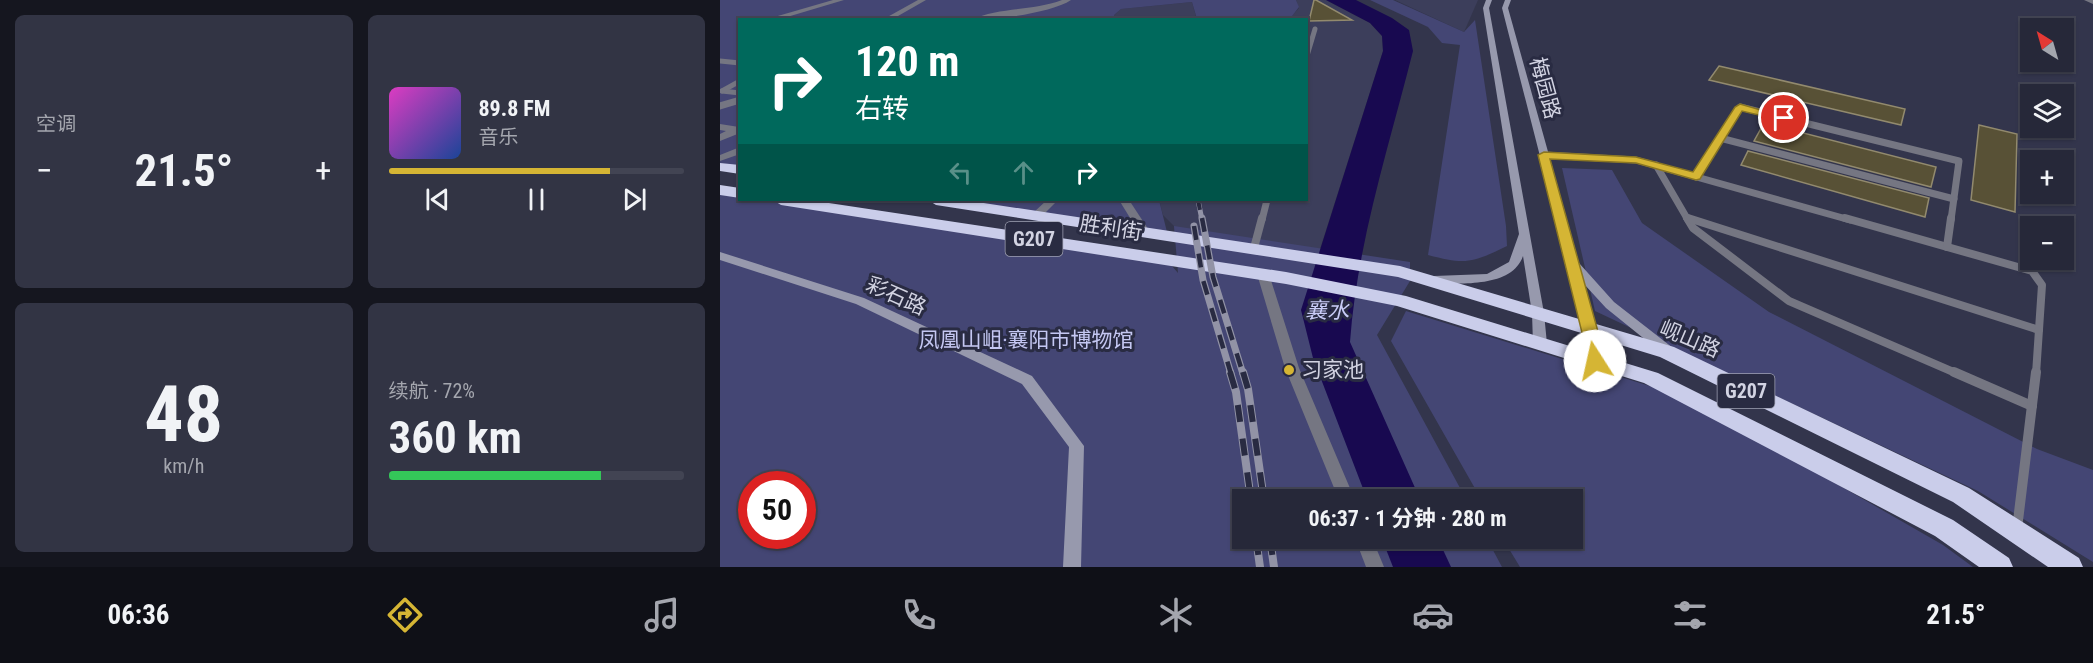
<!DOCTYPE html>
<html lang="zh">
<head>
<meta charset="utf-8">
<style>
	body { margin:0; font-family:"Roboto Condensed","Noto Sans SC",sans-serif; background:#323444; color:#f1f3f6; height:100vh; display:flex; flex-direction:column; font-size:22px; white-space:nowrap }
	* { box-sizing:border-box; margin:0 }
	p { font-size:20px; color:#a4a6ae }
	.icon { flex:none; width:33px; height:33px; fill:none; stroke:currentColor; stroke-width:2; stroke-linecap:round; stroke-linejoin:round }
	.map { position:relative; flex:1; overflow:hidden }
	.sheet { display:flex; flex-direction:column; gap:15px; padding:15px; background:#15161f; width:720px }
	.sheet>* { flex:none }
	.top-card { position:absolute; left:18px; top:18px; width:570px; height:183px; border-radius:0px; box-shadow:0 2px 4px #0004,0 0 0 2px #424453; background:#00695c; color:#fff; overflow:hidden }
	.needle { width:39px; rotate:323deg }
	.fabs { position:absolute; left:1300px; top:18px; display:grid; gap:12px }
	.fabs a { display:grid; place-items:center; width:54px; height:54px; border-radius:0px; background:#262839; box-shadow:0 2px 4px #0004,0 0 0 2px #424453; font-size:30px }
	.speed { position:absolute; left:18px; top:471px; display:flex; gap:12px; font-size:30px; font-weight:700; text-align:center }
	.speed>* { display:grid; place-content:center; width:78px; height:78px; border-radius:50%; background:#262839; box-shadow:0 2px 4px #0004,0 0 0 2px #424453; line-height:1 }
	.speed .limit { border:9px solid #d22; background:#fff; color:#111 }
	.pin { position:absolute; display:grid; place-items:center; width:51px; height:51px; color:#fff; margin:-26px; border:3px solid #fff; border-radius:50%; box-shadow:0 2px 6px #0007 }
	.me { position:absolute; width:66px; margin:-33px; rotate:350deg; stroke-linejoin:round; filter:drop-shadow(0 0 4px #0008) }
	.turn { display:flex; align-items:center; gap:21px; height:126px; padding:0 18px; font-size:27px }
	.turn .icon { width:78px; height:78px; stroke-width:2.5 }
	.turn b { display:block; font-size:42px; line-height:51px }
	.lanes { display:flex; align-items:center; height:57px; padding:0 18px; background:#0003; justify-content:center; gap:30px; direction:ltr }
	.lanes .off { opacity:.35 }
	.big { font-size:45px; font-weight:700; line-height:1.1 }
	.sheet .tile { flex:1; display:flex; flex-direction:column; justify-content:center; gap:9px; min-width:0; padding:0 21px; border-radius:9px; background:#323444 }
	.sheet .dial { align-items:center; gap:0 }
	.dial b { font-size:78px; line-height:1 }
	.song { display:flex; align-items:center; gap:18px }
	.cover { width:72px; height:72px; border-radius:9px; background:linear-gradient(135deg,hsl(310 70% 55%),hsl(220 70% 35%)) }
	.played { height:6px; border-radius:3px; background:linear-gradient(90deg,#d5b534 75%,#424453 75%) }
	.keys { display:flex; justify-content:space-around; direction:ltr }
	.heat { display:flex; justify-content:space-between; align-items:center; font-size:33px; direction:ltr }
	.charge { height:9px; border-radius:4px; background:linear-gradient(90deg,#34c759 72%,#424453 0) }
	.sheet .tiles { flex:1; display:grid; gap:15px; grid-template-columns:repeat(2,1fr) }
	.trip { position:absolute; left:512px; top:489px; width:351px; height:60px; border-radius:0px; background:#262839; box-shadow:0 2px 4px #0004,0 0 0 2px #424453; font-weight:700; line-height:60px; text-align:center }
	.tabs { display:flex; height:96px; justify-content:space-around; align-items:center; background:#0f1017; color:#a4a6ae }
	.tabs .icon { width:42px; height:42px }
	.tabs .selected { color:#d5b534 }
	.tabs b { font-size:27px; color:#f1f3f6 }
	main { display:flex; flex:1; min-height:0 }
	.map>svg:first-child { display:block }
	.built { fill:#3c3e5b }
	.green { fill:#444674; fill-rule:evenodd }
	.water { fill:#180950 }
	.building { fill:#585136; stroke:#928a6e; stroke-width:1.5 }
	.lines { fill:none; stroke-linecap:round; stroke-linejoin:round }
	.lane-far3 { stroke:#757682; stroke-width:5 }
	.lane-far2 { stroke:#757682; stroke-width:7 }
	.lane-far1 { stroke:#757682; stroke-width:8 }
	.lane { stroke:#757682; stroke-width:10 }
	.street { fill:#757682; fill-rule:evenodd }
	.secondary { fill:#9799ad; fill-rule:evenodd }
	.highway { fill:#cacdea; fill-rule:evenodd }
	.rail-far2-casing { stroke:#9293a6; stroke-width:5 }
	.rail-far1-casing { stroke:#9293a6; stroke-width:7 }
	.rail-casing { stroke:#9293a6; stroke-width:8 }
	.rail-far2 { stroke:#292b42; stroke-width:4; stroke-dasharray:10; stroke-linecap:butt }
	.rail-far1 { stroke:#292b42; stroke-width:4.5; stroke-dasharray:14; stroke-linecap:butt }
	.rail { stroke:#292b42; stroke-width:6; stroke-dasharray:17; stroke-linecap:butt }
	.route { fill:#d5b534; stroke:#8a7622; stroke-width:1.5 }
	.poi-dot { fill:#d5b534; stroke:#292b42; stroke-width:2 }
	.labels { text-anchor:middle; stroke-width:6; stroke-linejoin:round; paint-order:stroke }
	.shield { fill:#292b42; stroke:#9fa1b2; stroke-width:1.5 }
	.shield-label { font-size:20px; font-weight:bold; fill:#d2d3e2 }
	.street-label { font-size:21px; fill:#d2d3e2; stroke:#292b42 }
	.park-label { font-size:21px; fill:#c4c7f2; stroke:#292b42 }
	.poi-label { font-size:21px; fill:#d2d3e2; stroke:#292b42; text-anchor:start }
	.water-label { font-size:22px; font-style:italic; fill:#c9ccf7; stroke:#292b42 }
</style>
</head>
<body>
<main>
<section class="sheet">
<div class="tiles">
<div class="tile"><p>空调</p>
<div class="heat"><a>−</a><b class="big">21.5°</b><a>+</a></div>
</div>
<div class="tile">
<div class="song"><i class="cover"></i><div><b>89.8 FM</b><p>音乐</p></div></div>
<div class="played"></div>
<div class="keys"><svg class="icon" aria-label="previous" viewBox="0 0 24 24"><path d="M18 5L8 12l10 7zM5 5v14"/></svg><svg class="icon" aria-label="pause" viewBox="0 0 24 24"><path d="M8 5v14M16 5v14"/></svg><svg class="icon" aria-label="next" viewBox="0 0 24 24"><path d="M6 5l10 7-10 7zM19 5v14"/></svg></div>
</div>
<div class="tile dial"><b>48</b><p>km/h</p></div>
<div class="tile"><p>续航 · 72%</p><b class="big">360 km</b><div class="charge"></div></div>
</div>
</section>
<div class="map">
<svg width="1373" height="567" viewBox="0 0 1373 567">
	<rect width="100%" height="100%" fill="#33354c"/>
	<g class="built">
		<polygon points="576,0 606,0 650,23 662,36 663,51 600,249 517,237 465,404 457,248 454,226 443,215 439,200 586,200 586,20 569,19 579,8"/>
		<polygon points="675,0 758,0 744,32"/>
		<polygon points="472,2 477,20 395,20 394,15 401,9"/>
	</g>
	<g class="green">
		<polygon points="0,0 576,0 579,7 569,20 477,19 472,2 401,9 394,15 395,20 20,20 19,170 0,169"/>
		<path d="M650 0H673L744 32 755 20 786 226 787 246C752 263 746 265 708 255L740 45 722 43 708 27Z"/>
		<polygon points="842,168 892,170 922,223 1049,312 1317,449 1373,470 1373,562 1258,491 875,311"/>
		<path d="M0 190 19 193 20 200H61L446 259 458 273 454 226 690 262V281L657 335 746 499 522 500V538L767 539 782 567H0ZM32 484H82V536H32Z"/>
		<polygon points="216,200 439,200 448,236"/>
		<polygon points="686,311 933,387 1082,464 1223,545 1253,567 800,567 783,539 852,538 852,500 761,499 671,341"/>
	</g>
	<g class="water">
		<path d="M606 0H636L672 18 689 30 693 51C669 146 637 244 630 342L700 499H647L593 358 581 310 663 51 662 36 650 23Z"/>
		<polygon points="662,539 718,539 731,567 673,567"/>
	</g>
	<g class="building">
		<polygon points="594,0 596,0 632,20 589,21"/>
		<polygon points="999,66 1185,109 1181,125 989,80"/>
		<polygon points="1044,123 1216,167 1211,187 1034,141"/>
		<polygon points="1259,125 1297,134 1295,212 1251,200"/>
		<polygon points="1028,151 1209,198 1205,217 1021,165"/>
	</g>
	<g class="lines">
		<g class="lane-far3">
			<polyline points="586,59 595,29"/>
			<polyline points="0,61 20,63"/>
			<polyline points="2,91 20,81"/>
			<polyline points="2,91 20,93"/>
		</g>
		<g class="lane-far2">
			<polyline points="0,106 20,100"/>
			<polyline points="1000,138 1234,199"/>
			<polyline points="824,155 916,160 1130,220"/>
			<polyline points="936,165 968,220"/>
			<polyline points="976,177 1020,107 1239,161 1231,220"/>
			<polyline points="967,218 973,220"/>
			<polyline points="542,220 547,200"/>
		</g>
		<g class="lane-far1">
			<polyline points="967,218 973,228 1069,301 1238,374"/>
			<polyline points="968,218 1319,330"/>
			<polyline points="1125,218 1312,271 1322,285 1316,374"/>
			<polyline points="1227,247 1231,218"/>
			<polyline points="534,248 542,218"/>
		</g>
		<g class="lane">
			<polyline points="1234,372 1312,406"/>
			<polyline points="1297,529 1316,372"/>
		</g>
		<g class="street">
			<polygon points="113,0 124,0 57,20 44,20"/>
			<polygon points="198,0 206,0 171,20 162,20"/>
			<path d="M342 0H351C332 13 275 20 251 20 279 7 313 11 342 0Z"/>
			<polygon points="1364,0 1373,0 1373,4"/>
			<polygon points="0,124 19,127 20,133 0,141 0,134 6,131 0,130"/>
			<polygon points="20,147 20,154 0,161 0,155"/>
			<polygon points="327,200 338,200 321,217 313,217 312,215 313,213"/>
			<polygon points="399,200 409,200 430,232 428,234 420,234"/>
			<polygon points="543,270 549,274 579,368 635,500 619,500 565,368 537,274"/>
			<polygon points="635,538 652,538 664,567 646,567"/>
		</g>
		<g class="secondary">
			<path d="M766 0H772L769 8 824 313 827 344 825 347H815L813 344 812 313 803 256C792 288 741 283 714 284L708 280 714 276 767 274 789 262 799 234 763 8Z"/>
			<polygon points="785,0 791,0 788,8 859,263 894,302 953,348 955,351 953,354 943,354 886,308 864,284 876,328 882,361 880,364 870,364 868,361 864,328 782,8"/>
			<polygon points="0,252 144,298 312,376 364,446 361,567 343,567 349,447 302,384 136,304 0,260"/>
		</g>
		<g class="highway">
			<polygon points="0,163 20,165 20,174 0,171"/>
			<polygon points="0,185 20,188 20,198 0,195"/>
			<polygon points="53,200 89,200 566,272 686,296 938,373 1233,520 1289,558 1293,567 1259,567 1215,536 924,383 677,306 566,284 61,205"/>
			<polygon points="208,200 244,200 680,266 954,347 1249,488 1359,558 1363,567 1328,567 1233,502 940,357 678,277 216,205"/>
		</g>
		<defs>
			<polyline id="rail-far2" points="478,200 482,220"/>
			<g id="rail-far1">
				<polyline points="482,218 493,277 523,374"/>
				<polyline points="474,226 483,280 511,374"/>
			</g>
			<g id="rail">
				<polyline points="510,372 516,392 531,500"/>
				<polyline points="523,372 528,389 544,500"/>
				<polyline points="536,538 540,567"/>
				<polyline points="550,538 554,567"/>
			</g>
		</defs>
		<use href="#rail-far2" class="rail-far2-casing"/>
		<use href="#rail-far1" class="rail-far1-casing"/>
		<use href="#rail" class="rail-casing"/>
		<use href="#rail-far2" class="rail-far2"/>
		<use href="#rail-far1" class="rail-far1"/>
		<use href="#rail" class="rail"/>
	</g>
	<polygon class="route" points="1020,104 1069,118 1064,121 1022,111 980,179 976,180 916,163 830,159 877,328 883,361 881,365 870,365 818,155 824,152 916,157 973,172 1015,107"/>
	<circle class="poi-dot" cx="569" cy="370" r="6"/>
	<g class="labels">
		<g class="shield">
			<rect x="285.5" y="222" width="57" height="34" rx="4.5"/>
			<rect x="997.5" y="374" width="57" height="34" rx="4.5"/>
		</g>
		<g class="shield-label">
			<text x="314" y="246">G207</text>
			<text x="1026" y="398">G207</text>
		</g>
		<g class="street-label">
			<text transform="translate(825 88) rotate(75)" y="7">梅园路</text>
			<text transform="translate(391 228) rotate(9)" y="7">胜利街</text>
			<text transform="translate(176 296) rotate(24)" y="7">彩石路</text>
			<text transform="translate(970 339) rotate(23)" y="7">岘山路</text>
		</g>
		<g class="park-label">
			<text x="306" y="347">凤凰山岨·襄阳市博物馆</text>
		</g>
		<g class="poi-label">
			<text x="581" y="377">习家池</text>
		</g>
		<g class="water-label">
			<text x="607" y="318">襄水</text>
		</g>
	</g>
</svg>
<div class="fabs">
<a><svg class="needle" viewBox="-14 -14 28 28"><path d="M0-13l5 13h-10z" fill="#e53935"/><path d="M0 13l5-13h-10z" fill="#a4a6ae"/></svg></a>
<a><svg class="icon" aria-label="layers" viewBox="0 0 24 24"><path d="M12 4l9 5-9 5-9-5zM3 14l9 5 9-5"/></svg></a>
<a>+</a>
<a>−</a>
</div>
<div class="speed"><div class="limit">50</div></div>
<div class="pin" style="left:1064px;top:118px;background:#d93025"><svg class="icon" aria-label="arrive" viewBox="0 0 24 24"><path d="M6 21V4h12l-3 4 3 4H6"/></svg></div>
<svg class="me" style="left:875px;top:361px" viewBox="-20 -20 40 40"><circle r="19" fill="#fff"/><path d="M0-13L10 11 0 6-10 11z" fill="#d5b534"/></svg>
<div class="trip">06:37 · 1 分钟 · 280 m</div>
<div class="top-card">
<div class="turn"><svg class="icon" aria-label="right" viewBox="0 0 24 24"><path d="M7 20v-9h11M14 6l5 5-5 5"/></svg><div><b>120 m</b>右转</div></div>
<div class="lanes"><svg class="icon off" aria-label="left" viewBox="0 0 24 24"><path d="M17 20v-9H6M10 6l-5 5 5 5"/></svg><svg class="icon off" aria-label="ahead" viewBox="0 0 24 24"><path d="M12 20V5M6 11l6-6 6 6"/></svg><svg class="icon" aria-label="right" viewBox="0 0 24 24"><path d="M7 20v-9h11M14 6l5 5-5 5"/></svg></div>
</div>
</div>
</main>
<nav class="tabs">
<b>06:36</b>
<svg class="icon selected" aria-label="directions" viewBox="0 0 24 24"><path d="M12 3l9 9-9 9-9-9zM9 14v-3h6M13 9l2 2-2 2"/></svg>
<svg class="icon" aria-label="music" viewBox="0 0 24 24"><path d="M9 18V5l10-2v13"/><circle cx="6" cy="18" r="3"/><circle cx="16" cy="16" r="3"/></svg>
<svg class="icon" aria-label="phone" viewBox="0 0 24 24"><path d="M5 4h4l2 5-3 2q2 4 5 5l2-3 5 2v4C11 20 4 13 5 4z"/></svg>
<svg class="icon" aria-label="climate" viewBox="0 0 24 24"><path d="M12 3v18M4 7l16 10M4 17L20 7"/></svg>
<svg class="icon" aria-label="car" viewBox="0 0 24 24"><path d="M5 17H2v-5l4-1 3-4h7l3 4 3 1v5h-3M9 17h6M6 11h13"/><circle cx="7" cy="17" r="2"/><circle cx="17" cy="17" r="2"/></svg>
<svg class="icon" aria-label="filters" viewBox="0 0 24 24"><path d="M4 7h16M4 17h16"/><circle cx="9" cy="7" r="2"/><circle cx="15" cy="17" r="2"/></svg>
<b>21.5°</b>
</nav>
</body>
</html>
